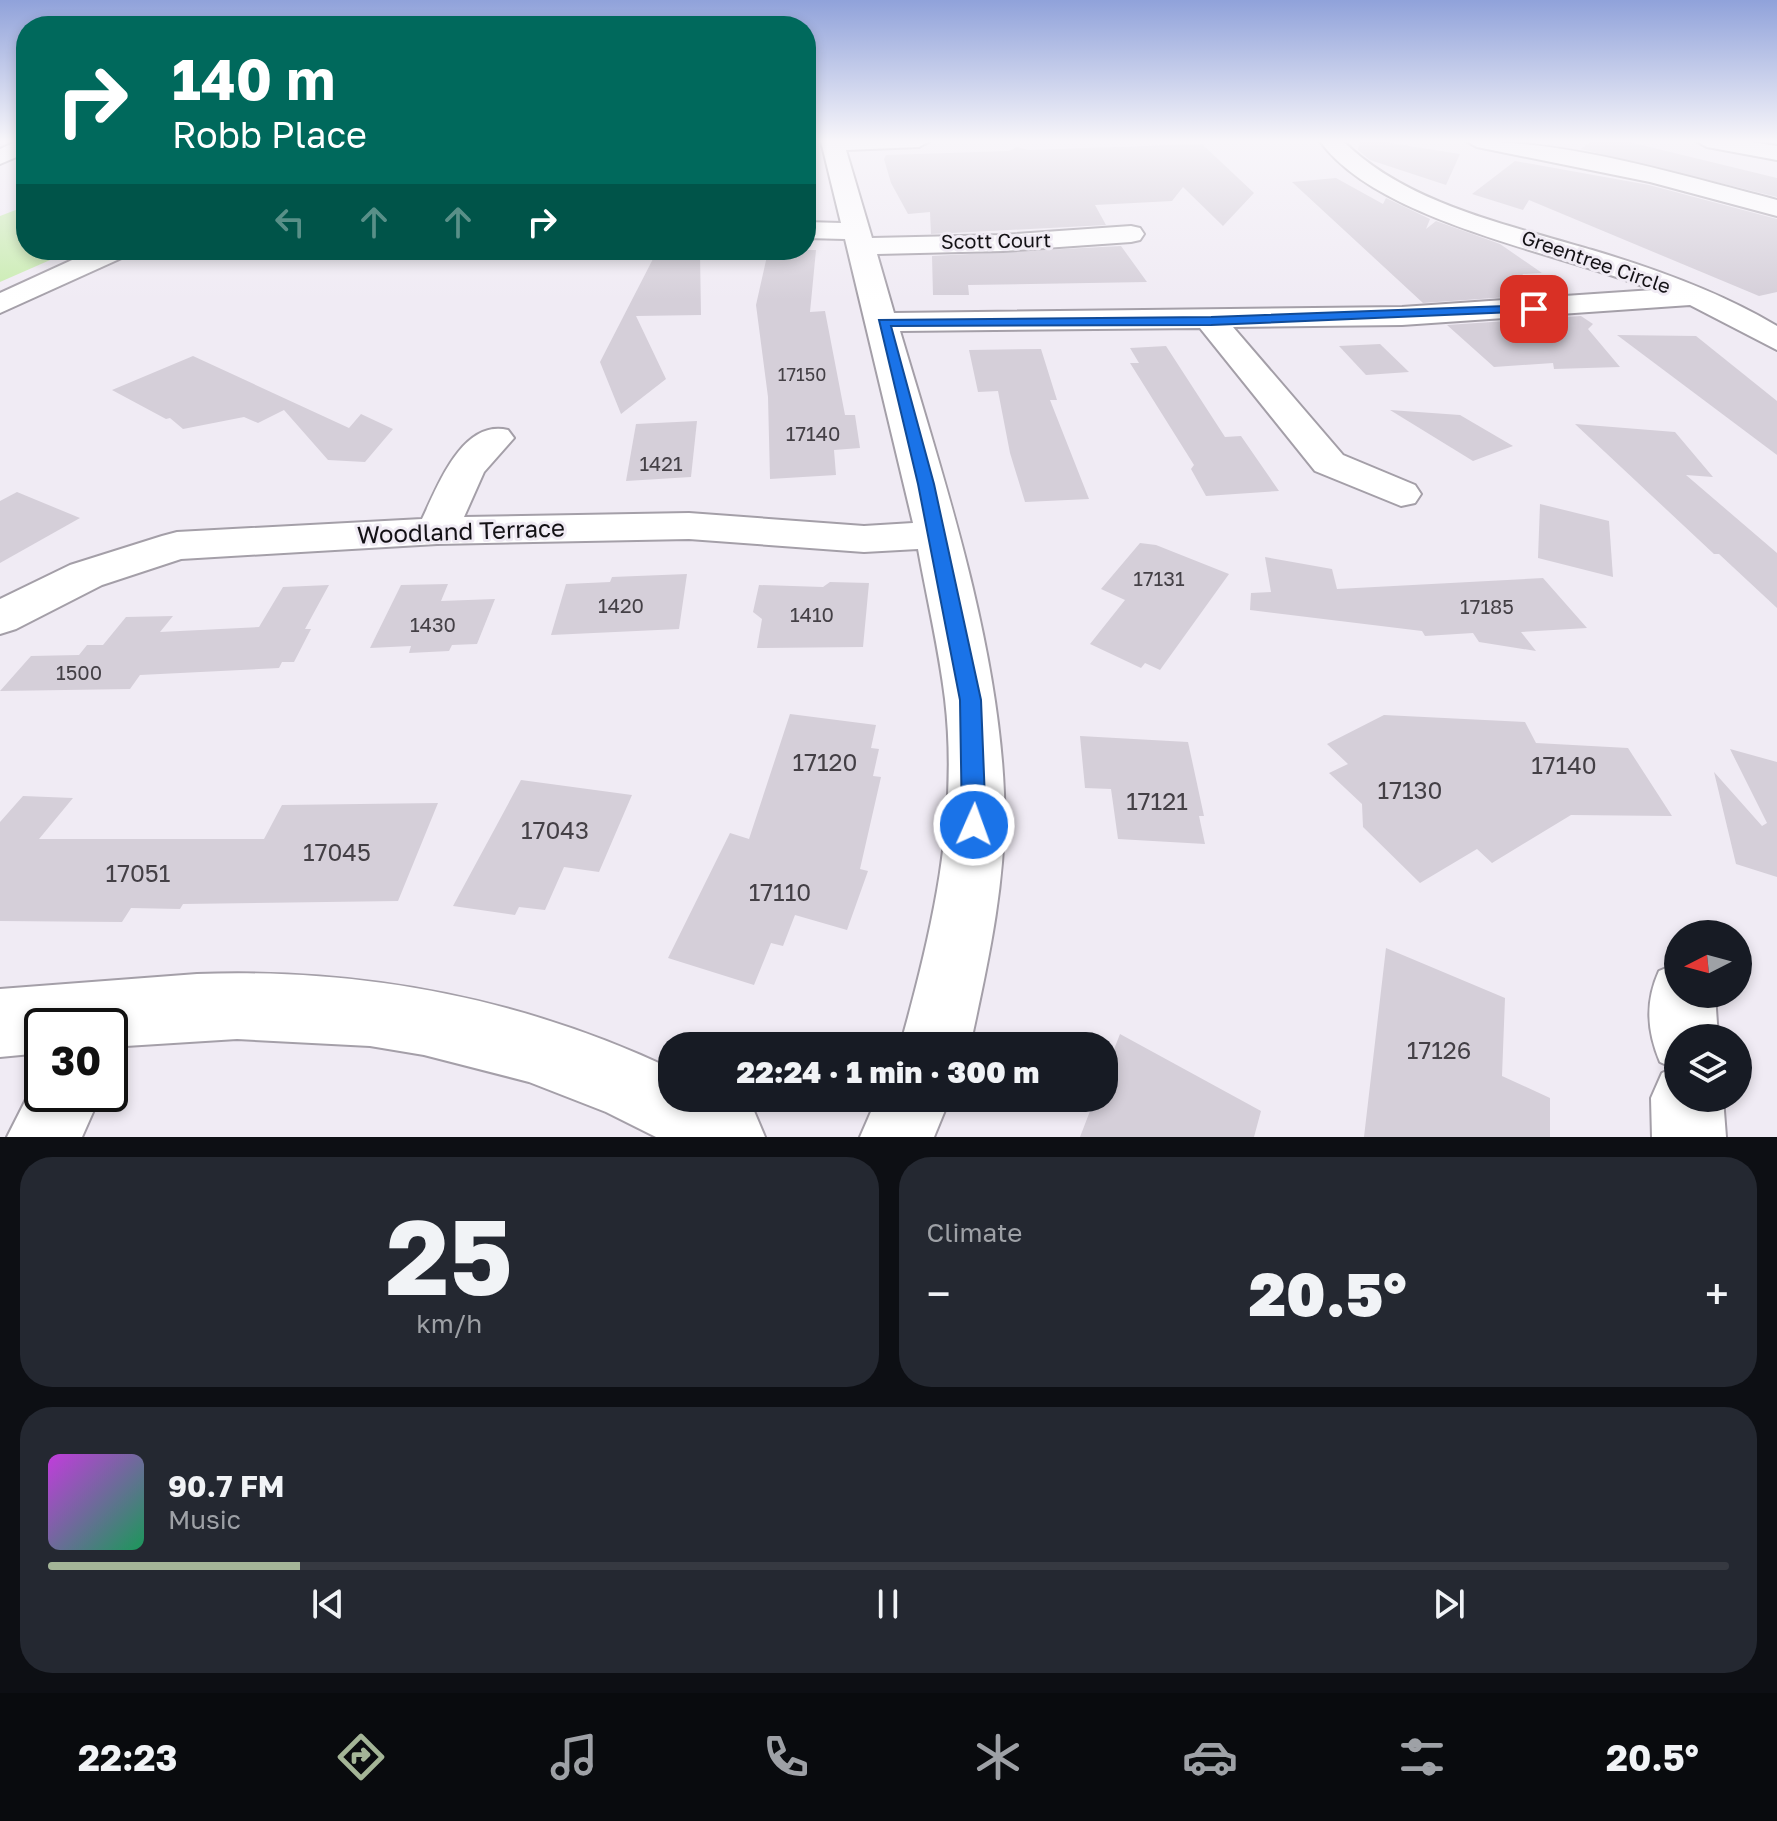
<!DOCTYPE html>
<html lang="en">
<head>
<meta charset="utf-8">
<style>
	body { margin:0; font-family:"Golos Text",sans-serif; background:#242831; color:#f1f3f6; height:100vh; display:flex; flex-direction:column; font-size:30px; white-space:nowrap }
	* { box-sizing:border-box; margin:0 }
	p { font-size:26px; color:#9ea1a6 }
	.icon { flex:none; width:44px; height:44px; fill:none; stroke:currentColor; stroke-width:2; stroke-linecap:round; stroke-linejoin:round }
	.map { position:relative; height:1137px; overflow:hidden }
	.side { display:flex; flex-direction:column; gap:20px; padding:20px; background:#0d0f14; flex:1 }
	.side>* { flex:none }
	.banner { position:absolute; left:16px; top:16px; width:800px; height:244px; border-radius:32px; box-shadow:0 4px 12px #0003; background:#00695c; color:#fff; overflow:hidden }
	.needle { width:52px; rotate:264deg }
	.fabs { position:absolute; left:1664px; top:920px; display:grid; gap:16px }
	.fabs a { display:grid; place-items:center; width:88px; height:88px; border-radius:50%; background:#171b24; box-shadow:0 4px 12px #0003; font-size:40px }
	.speed { position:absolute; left:24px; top:1008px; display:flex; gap:16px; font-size:40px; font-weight:700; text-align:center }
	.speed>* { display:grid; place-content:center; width:104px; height:104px; border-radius:50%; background:#171b24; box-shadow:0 4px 12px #0003; line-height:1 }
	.speed .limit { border:4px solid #111; border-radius:12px; background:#fff; color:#111 }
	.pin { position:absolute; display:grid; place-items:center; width:68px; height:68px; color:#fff; margin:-34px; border-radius:16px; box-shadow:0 4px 12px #0006 }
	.me { position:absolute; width:88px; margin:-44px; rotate:2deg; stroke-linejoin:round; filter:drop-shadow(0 0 6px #0008) }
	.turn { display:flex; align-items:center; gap:28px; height:168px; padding:0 24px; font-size:36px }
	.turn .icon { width:104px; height:104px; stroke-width:2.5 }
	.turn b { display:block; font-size:56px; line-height:68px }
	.lanes { display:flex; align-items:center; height:76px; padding:0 24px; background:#0003; justify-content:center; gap:40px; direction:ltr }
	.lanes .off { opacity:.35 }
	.big { font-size:60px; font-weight:800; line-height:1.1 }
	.side .card { flex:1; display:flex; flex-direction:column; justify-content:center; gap:12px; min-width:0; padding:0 28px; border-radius:32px; background:#242831 }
	.side .dial { align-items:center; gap:0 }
	.dial b { font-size:104px; line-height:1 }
	.song { display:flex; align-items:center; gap:24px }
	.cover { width:96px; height:96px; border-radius:12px; background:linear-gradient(135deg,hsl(290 70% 55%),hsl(150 70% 35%)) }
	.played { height:8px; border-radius:4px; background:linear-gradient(90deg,#a4b597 15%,#363941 15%) }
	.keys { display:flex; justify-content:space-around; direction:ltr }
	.heat { display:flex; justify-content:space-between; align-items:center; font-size:44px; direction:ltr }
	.side .tiles { flex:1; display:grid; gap:20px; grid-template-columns:1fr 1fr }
	.card:last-child { grid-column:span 2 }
	.trip { position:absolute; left:658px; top:1032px; width:460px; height:80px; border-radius:32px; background:#171b24; box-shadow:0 4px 12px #0003; font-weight:800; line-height:80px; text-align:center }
	.dock { display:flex; height:128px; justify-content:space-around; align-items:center; background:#090b0e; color:#9ea1a6 }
	.dock .icon { width:56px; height:56px }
	.dock .active { color:#a4b597 }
	.dock b { font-size:36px; color:#f1f3f6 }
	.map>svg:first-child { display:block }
	.green { fill:#c9ecb0 }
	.building { fill:#d5cfd9 }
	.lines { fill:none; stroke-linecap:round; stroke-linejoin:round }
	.minor-casing { stroke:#a49fa8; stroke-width:4 }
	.tertiary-casing { stroke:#a49fa8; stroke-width:4 }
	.secondary-casing { stroke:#a49fa8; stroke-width:4 }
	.minor { fill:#fff; fill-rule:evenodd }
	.tertiary { fill:#fff; fill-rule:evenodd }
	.secondary { fill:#fff; fill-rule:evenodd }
	.route { fill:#1a73e8; stroke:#114b97; stroke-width:2 }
	.labels { text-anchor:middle; stroke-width:6; stroke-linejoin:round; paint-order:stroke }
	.far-number-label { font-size:18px; fill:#444046 }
	.far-street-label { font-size:20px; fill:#131115; stroke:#f0ebf4 }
	.number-label { font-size:20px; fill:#444046 }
	.street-label { font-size:24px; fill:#131115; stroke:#f0ebf4 }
	.near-number-label { font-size:24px; fill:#444046 }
</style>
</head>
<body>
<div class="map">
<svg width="1777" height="1137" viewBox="0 0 1777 1137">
	<rect width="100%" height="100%" fill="#f0ebf4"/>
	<polygon class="green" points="26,206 26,250 73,250 0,282 0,216"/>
	<g class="building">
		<polygon points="1360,141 1378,141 1460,154 1446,185 1370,160 1358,150"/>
		<polygon points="1591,141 1625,141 1777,178 1777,197 1581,149"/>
		<polygon points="1202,144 1254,193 1223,226 1183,187 1172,201 1095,205 1106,225 931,234 930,212 908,214 891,183 884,159 886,155 1009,151 1017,147 1029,150"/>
		<polygon points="1515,161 1649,185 1777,219 1777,292 1759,296 1529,200 1523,210 1472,194"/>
		<polygon points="1336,178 1383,204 1386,198 1430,219 1426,229 1436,221 1500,244 1542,273 1522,274 1550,294 1423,303 1292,182"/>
		<polygon points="1121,246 1147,282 968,285 969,295 933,295 932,256"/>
		<polygon points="775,250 816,250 810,312 825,311 845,415 855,415 860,448 834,450 836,475 770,479 768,397 756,305 767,256 774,255"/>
		<polygon points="700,254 701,315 636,316 666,379 621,414 600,362 655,255"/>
		<polygon points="1581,316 1593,324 1588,329 1620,367 1554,369 1553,363 1494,367 1447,325"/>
		<polygon points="1617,335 1696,336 1777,401 1777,455"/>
		<polygon points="1380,344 1409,372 1366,375 1339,346"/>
		<polygon points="1166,346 1225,437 1241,436 1279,491 1206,496 1191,469 1194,465 1130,363 1139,363 1130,348"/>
		<polygon points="1041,349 1057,400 1050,400 1089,499 1025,502 1010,453 998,391 978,392 969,350"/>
		<polygon points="193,356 349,428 361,414 393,429 365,462 328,460 284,410 258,423 244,417 183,429 170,418 166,419 112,390"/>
		<polygon points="1390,410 1460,415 1513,446 1473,461"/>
		<polygon points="697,421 691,477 626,481 636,424"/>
		<polygon points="1575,424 1675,432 1713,477 1686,475 1777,553 1777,608 1719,554 1714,554"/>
		<polygon points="17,492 80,518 0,563 0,501"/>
		<polygon points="1540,504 1609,521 1613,577 1538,558"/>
		<polygon points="1140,543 1156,545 1229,574 1160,670 1145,663 1141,668 1090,644 1125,600 1101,589"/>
		<polygon points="1265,557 1332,569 1337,589 1543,578 1587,628 1521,632 1536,651 1479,642 1473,633 1425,636 1422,631 1250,610 1251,593 1271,592"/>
		<polygon points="687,574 679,629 551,635 566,584 610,582 612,577"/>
		<polygon points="830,582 869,583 863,647 757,648 762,619 753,612 759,585 823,587"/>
		<polygon points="448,584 441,601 495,599 477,644 452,645 449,651 409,653 411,646 370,648 401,585"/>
		<polygon points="329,585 305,629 311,629 294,662 282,662 279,668 140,675 130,689 0,691 31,656 79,655 87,645 103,645 126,617 173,616 160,632 259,627 283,587"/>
		<polygon points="790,714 876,725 871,748 879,749 873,776 881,777 860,869 868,871 847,930 795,915 783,946 771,943 754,985 668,958 730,833 749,839"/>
		<polygon points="1384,715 1525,722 1536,743 1628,748 1672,816 1571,815 1492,863 1477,849 1420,883 1363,827 1362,804 1329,773 1348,764 1327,744"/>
		<polygon points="1080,736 1188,742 1204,816 1199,816 1205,844 1118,839 1111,789 1085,788"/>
		<polygon points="1730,749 1777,762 1777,877 1736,864 1714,772 1762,826 1767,823"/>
		<polygon points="521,780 632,795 599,872 564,867 545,910 519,907 515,915 453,906"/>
		<polygon points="23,796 73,798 39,839 264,839 282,805 438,803 398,901 183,904 180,909 131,908 122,922 0,921 0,822"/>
		<polygon points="1386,948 1505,998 1502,1076 1550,1098 1550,1137 1364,1137"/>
		<polygon points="1120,1034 1261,1111 1254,1137 1080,1137 1095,1098 1104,1098 1104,1075"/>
	</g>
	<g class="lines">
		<defs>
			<g id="minor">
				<polygon points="17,141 26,141 26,153 0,164 0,149"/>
				<path d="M821 141H930L919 147 846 150 872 238 1003 235 1131 226 1140 228 1144 234 1140 240 1131 242 1003 251 877 254 894 313 1402 307 1653 290C1561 253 1378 222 1320 141H1343C1406 204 1509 225 1592 250 1656 269 1720 292 1777 326V350L1690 305 1402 325 1233 327 1343 455 1415 485 1421 494 1415 503 1401 506 1315 471 1200 328 900 331C943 476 998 642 1004 793 1007 879 988 963 970 1046H900C932 933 959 817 945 699 939 649 927 599 918 549L864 552 689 539 437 544 181 559 102 585 16 629 0 634V599L70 565 162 536 177 532 422 519C438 486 462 419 508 430L514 438 484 472 464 517 689 513 864 526 913 523 845 239 806 238V222L841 223Z"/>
				<path d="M1466 141C1571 141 1676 174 1777 200V216L1650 182 1477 147Z"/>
				<path d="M1678 963V994H1715L1718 1038H1678V1098H1723L1726 1137H1652L1651 1098 1662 1073 1673 1068 1660 1062C1647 1031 1645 1002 1659 971Z"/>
				<path d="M197 974C364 968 521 998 672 1069V1098H730L754 1111 765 1137H656L606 1112 529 1082 424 1055 370 1046 237 1039 110 1047V1026H42V1053L0 1057V989Z"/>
				<polygon points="42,1068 42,1094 101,1094 82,1137 7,1137"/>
				<polygon points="877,1098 950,1098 934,1137 860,1137"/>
			</g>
			<polygon id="tertiary" points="1696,141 1745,141 1777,146 1777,160 1707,147"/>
			<polygon id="secondary" points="94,250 130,250 126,256 0,313 0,293"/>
		</defs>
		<use href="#minor" class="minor-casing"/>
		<use href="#tertiary" class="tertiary-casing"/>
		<use href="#secondary" class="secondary-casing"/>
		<use href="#minor" class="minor"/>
		<use href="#tertiary" class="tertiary"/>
		<use href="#secondary" class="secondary"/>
	</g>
	<linearGradient id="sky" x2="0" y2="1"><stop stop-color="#90a2da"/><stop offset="0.47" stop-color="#f8f6fa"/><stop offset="1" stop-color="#f8f6fa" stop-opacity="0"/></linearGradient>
	<rect width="1777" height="300" fill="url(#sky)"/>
	<polygon class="route" points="1534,305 1540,309 1538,311 1211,325 891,326 934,484 981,700 986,825 982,832 974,835 965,832 962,825 960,700 918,484 879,320 1211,317"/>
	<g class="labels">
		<g class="far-number-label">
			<text x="802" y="381">17150</text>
		</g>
		<g class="far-street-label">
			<text transform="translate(996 241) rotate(-1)" y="7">Scott Court</text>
			<text transform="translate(1596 262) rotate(19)" y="7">Greentree Circle</text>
		</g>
		<g class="number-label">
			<text x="813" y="441">17140</text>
			<text x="661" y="471">1421</text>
			<text x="1159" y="586">17131</text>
			<text x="621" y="613">1420</text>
			<text x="1487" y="614">17185</text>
			<text x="812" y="622">1410</text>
			<text x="433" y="632">1430</text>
			<text x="79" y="680">1500</text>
		</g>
		<g class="street-label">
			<text transform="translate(461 532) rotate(-2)" y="8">Woodland Terrace</text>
		</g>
		<g class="near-number-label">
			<text x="825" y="771">17120</text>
			<text x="1564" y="774">17140</text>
			<text x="1410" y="799">17130</text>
			<text x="1157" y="810">17121</text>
			<text x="555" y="839">17043</text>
			<text x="337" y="861">17045</text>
			<text x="138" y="882">17051</text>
			<text x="780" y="901">17110</text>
			<text x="1439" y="1059">17126</text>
		</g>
	</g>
</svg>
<div class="fabs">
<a><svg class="needle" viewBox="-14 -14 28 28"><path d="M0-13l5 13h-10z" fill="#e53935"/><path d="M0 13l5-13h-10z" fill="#9ea1a6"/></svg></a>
<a><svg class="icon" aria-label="layers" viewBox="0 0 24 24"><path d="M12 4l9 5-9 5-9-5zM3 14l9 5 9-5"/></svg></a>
</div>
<div class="speed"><div class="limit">30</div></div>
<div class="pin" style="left:1534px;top:309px;background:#d93025"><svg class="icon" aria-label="arrive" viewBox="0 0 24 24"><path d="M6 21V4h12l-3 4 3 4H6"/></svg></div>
<svg class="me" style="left:974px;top:825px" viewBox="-20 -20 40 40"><circle r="17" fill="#1a73e8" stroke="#fff" stroke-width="3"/><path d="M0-11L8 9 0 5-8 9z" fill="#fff"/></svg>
<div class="trip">22:24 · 1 min · 300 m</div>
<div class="banner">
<div class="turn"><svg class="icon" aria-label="right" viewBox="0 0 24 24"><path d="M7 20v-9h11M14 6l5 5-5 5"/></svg><div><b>140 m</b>Robb Place</div></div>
<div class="lanes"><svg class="icon off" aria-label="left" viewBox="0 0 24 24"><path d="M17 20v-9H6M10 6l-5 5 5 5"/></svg><svg class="icon off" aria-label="ahead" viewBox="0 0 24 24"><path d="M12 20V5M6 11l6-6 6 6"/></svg><svg class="icon off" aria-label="ahead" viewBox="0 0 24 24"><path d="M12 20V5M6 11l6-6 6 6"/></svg><svg class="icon" aria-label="right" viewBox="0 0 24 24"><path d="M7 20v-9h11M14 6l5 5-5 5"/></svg></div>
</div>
</div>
<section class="side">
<div class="tiles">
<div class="card dial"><b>25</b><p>km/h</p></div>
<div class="card"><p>Climate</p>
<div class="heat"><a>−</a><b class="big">20.5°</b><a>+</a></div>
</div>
<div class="card">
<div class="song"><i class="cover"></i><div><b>90.7 FM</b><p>Music</p></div></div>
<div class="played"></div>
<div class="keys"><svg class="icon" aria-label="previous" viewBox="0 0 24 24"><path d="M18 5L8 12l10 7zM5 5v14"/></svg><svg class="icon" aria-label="pause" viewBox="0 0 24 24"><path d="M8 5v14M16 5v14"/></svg><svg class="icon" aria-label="next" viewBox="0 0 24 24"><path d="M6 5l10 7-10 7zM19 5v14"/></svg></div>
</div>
</div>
</section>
<nav class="dock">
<b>22:23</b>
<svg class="icon active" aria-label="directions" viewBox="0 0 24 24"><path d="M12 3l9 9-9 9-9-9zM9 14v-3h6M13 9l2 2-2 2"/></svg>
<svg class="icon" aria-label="music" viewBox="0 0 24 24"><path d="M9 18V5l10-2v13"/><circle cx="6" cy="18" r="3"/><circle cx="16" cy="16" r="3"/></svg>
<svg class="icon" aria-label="phone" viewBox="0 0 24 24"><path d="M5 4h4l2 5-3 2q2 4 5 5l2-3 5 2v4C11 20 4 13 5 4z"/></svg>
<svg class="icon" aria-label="climate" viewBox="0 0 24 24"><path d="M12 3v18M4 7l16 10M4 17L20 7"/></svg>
<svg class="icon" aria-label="car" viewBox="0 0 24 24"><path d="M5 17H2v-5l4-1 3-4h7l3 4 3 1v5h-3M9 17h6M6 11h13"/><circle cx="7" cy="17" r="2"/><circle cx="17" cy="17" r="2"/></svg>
<svg class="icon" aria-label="filters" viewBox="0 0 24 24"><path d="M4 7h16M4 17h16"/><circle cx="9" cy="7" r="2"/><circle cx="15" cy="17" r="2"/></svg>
<b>20.5°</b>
</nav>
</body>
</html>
